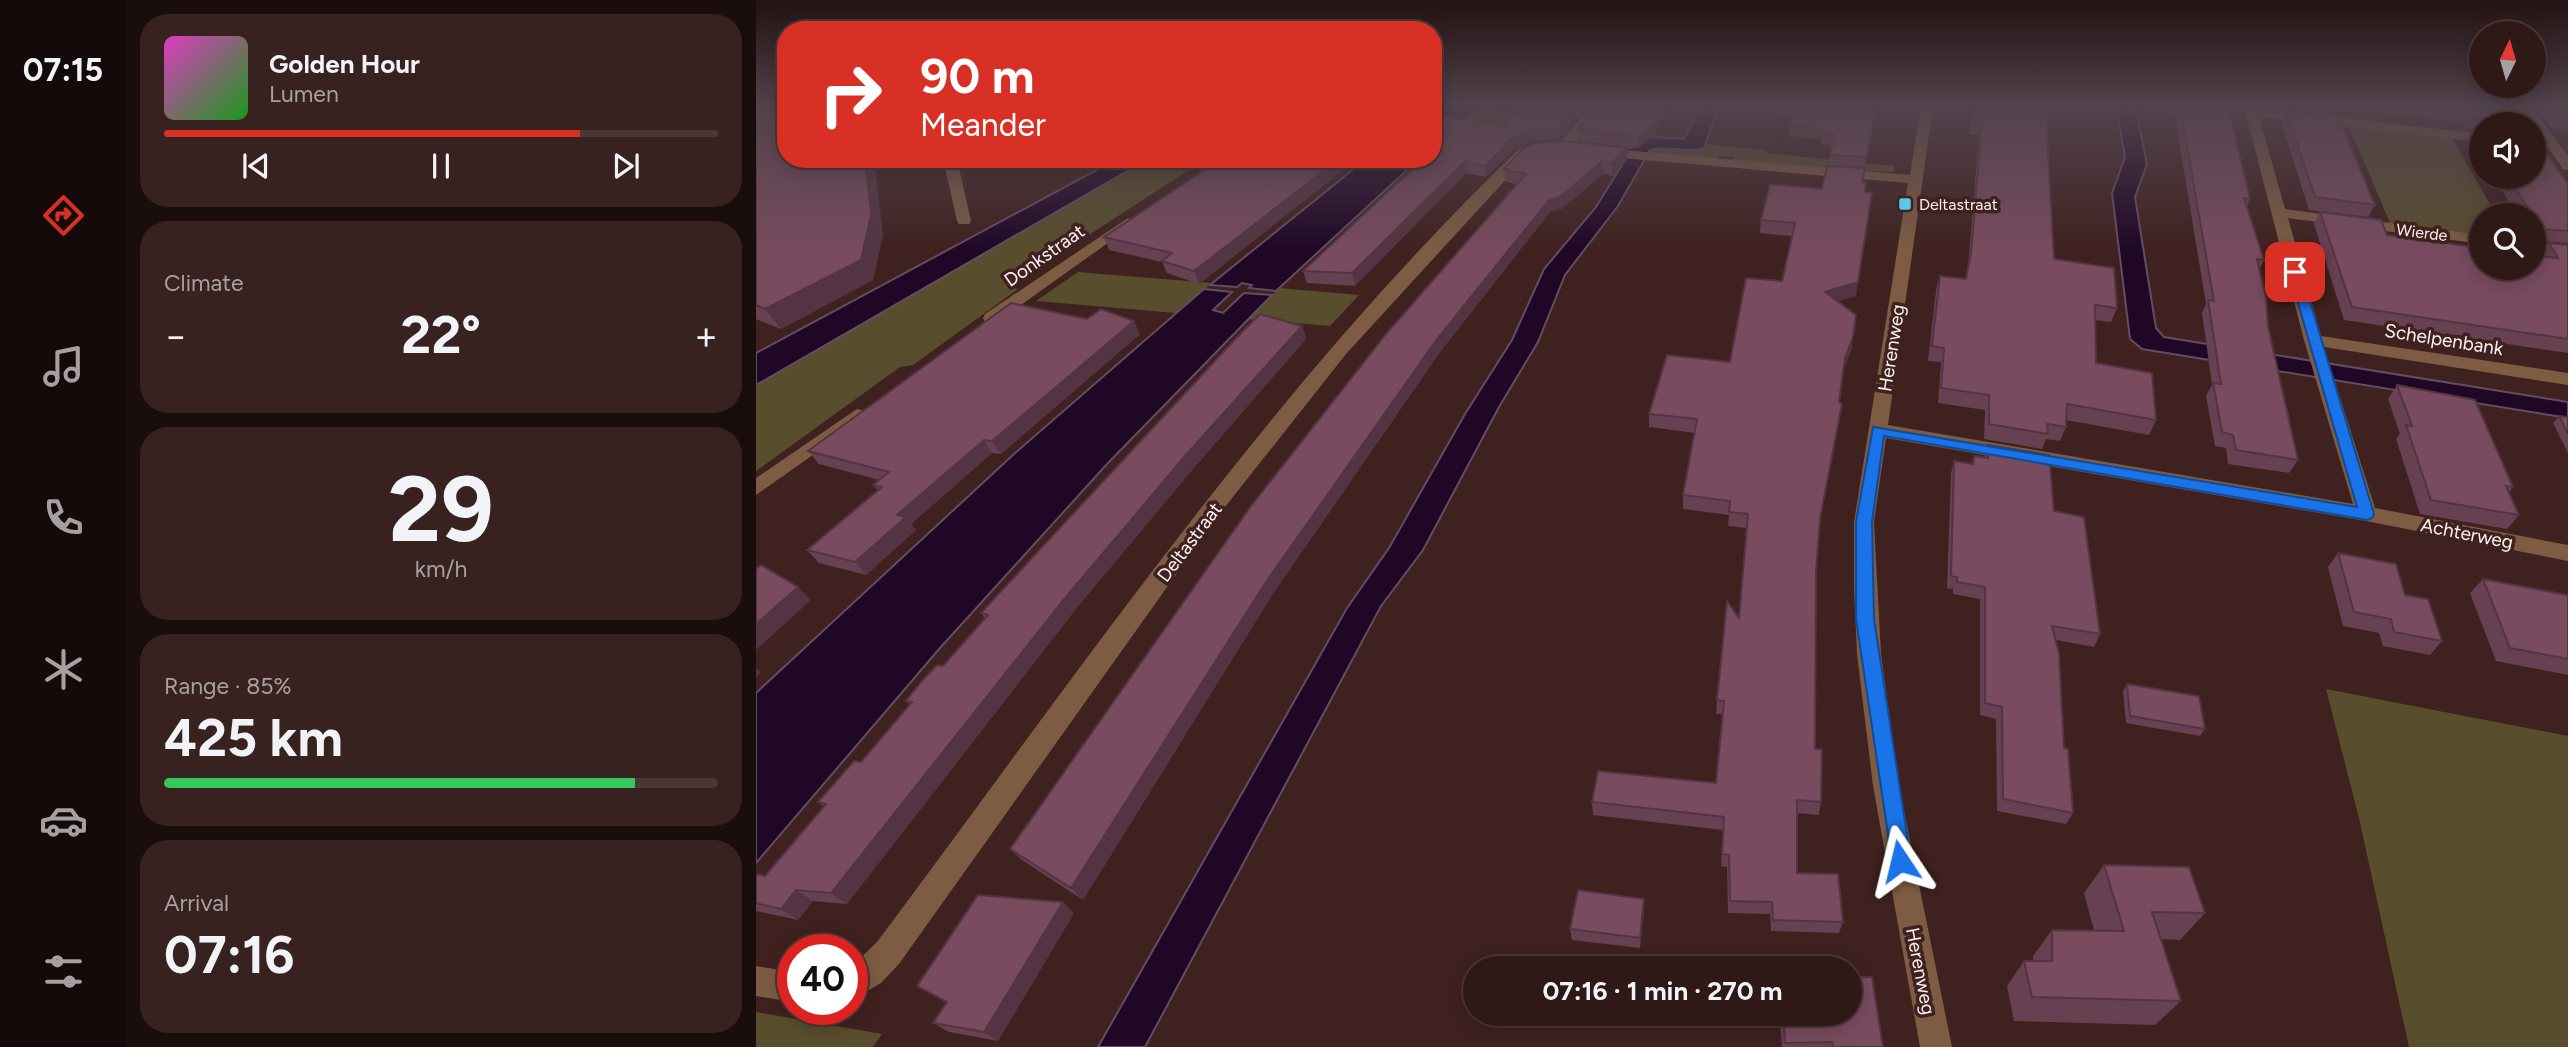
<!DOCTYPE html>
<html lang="en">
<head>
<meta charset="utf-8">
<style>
	body { margin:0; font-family:Figtree,sans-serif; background:#372220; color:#f1f3f6; height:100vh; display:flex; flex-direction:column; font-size:26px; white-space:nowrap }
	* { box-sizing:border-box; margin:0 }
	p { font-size:23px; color:#a7a0a1 }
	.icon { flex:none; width:38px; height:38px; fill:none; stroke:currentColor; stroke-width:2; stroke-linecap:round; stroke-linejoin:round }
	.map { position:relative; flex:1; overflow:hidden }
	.drawer { display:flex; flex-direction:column; gap:14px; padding:14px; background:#1a0e0d; width:630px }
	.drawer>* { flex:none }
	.top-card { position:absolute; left:21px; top:21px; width:665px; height:147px; border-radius:28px; box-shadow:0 4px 18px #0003,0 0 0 2px #4a3836; background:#d93025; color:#fff; overflow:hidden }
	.needle { width:46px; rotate:5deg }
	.controls { position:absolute; left:1713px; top:21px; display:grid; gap:14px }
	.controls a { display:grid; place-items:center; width:77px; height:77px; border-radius:50%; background:#2f1917; box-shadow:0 4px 18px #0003,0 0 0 2px #4a3836; font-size:35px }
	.speed { position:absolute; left:21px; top:934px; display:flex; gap:14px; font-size:35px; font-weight:700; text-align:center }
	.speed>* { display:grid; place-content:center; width:91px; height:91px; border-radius:50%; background:#2f1917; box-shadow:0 4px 18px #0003,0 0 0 2px #4a3836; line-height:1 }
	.speed .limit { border:10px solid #d22; background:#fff; color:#111 }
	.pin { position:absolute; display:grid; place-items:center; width:60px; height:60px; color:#fff; margin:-30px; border-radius:14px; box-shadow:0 4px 10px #0006 }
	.me { position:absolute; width:77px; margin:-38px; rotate:350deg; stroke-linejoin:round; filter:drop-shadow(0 0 5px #0008) }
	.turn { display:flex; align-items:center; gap:24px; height:147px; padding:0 28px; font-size:32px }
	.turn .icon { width:91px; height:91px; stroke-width:2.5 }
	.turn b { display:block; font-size:49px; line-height:60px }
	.big { font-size:52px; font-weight:700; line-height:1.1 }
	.drawer .widget { flex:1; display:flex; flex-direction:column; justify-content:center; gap:10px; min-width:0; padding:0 24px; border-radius:28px; background:#372220 }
	.drawer .dial { align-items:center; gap:0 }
	.dial b { font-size:91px; line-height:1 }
	.song { display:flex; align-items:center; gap:21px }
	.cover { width:84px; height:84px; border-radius:10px; background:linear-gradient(135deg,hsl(310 70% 55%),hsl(120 70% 35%)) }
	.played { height:7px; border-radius:4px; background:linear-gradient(90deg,#d93025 75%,#4a3836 75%) }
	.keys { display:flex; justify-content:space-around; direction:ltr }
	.heat { display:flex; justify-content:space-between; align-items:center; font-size:38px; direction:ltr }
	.charge { height:10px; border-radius:5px; background:linear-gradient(90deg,#34c759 85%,#4a3836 0) }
	.trip { position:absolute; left:707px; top:956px; width:399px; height:70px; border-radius:35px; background:#2f1917; box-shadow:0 4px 18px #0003,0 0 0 2px #4a3836; font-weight:700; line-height:70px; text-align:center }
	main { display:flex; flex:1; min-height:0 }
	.menu { display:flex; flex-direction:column; width:126px; justify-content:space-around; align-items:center; background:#130a09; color:#a7a0a1 }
	.menu .icon { width:49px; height:49px }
	.menu .current { color:#d93025 }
	.menu b { font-size:32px; color:#f1f3f6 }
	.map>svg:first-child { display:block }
	.green { fill:#584e2d }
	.water { fill:#1f0725; stroke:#624d62; stroke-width:2 }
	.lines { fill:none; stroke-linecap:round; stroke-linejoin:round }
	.minor { fill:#7d5c43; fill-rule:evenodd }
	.wall { fill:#674051 }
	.shaded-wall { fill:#543442 }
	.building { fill:#784b5e; stroke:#543442; stroke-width:2 }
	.route { fill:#1a73e8; stroke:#114b97; stroke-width:2 }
	.poi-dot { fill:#5bc8e6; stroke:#3f211f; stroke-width:2.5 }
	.labels { text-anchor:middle; stroke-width:7; stroke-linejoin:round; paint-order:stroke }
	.far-poi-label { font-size:16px; fill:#fef1ef; stroke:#3f211f; text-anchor:start }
	.far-street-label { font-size:16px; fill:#fef1ef; stroke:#3f211f }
	.street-label { font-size:19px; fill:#fef1ef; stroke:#3f211f }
</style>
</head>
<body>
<main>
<nav class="menu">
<b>07:15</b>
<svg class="icon current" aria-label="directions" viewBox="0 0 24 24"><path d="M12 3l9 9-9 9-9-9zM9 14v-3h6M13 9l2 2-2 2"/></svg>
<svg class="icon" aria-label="music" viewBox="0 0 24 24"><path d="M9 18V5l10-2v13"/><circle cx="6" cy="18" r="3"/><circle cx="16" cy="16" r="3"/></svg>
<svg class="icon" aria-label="phone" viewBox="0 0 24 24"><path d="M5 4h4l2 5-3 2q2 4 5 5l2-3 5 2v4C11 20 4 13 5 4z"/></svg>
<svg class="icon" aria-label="climate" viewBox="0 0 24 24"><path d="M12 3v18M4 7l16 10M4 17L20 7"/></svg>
<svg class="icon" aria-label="car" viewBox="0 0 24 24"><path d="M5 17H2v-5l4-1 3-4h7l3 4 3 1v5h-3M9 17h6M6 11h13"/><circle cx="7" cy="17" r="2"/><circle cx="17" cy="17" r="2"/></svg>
<svg class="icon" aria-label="filters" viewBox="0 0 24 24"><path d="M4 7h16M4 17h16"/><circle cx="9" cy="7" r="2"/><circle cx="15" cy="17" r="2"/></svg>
</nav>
<section class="drawer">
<div class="widget">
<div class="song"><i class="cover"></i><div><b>Golden Hour</b><p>Lumen</p></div></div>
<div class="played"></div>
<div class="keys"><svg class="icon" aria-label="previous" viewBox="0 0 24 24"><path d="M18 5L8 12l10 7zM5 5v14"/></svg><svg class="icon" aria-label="pause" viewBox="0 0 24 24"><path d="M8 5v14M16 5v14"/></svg><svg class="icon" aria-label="next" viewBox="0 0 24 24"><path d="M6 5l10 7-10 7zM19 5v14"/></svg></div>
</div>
<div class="widget"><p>Climate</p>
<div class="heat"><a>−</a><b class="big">22°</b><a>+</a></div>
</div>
<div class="widget dial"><b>29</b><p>km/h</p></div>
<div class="widget"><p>Range · 85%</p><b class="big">425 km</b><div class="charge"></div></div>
<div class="widget"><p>Arrival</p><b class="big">07:16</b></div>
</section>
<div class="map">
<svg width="1812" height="1047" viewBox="0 0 1812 1047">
	<rect width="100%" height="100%" fill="#3f211f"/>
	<g class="green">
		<polygon points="735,109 775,120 759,136 709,119 721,110"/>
		<polygon points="1593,126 1696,138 1740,215 1726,215 1725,235 1634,223"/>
		<path d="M948 144 1010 150V153L1139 166 1137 172 993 164 977 162 978 157 963 156 962 161 891 153C906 140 930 155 947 148Z"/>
		<polygon points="392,159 450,159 254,286 262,289 157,365 144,367 0,471 0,385"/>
		<polygon points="322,272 456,283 420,313 280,301"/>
		<polygon points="523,288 603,295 574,326 492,319"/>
		<polygon points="1570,689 1812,736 1812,1047 1653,1047 1603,818"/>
		<polygon points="0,1012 126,1034 117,1047 0,1047"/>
	</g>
	<g class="water">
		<path d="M683 106H776L775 120C715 103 723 108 677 147V110Z"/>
		<path d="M944 106H963L948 148C930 154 912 145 894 150L862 206 809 275 782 342 743 407 667 550 625 606 389 1047H342L591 608 633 548 709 414 756 340 788 269 840 207 874 152 862 150 877 147 887 136 928 139Z"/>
		<polygon points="1360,106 1379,106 1391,164 1379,197 1400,328 1408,337 1812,402 1812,418 1386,349 1374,339 1356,193 1369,157"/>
		<polygon points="361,159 392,159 0,385 0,353"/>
		<polygon points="610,159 663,159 520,291 493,288 496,285 486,283 481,287 454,285"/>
		<polygon points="448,289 476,292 457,310 467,313 488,293 516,295 351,464 184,648 0,863 0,693 258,454"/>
	</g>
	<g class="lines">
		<g class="minor">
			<polygon points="0,106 30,106 30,107 0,114"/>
			<polygon points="835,106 847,106 814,149 804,149 804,143"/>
			<polygon points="1165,106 1177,106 1132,425 1597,504 1548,340 1488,106 1726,134 1726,142 1503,117 1529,209 1726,235 1726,244 1532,218 1565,336 1812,373 1812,385 1568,347 1619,508 1812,545 1812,561 1610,521 1130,438 1118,522 1125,654 1143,786 1196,1047 1164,1047 1117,786 1101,654 1098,588 1098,522 1152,183 842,156 835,152 842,148 1154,175"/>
			<polygon points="1763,106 1775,106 1812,156 1812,170 1807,169"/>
			<path d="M764 148 776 151 590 354 458 521 143 964 125 983 96 1000V966L121 942C324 671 518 384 764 148Z"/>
			<polygon points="187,159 201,159 215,221 213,224 203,224 201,221"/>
			<polygon points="372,218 379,222 377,225 241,322 229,322 227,318 229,314"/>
			<polygon points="1778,242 1812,246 1812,256 1778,252"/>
			<polygon points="101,409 108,411 110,415 108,419 0,495 0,478"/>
			<polygon points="0,966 37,972 37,1002 0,996"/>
		</g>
	</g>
	<g class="wall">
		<polygon points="833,106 804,139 777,141 757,150 730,177 710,173 599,286 551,283 547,271 666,161 657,159 677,159 748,126"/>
		<polygon points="840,106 915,106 898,134 882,148 823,141 822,129"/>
		<polygon points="1012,106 1120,106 1109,167 1073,165 1076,145 1065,144 1066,139 1033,136 1034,126 1037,115 1011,112"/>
		<polygon points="1218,106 1293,106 1291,134 1298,259 1361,308 1355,322 1339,320 1340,363 1400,420 1393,435 1310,420 1310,427 1304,441 1290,439 1286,449 1228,439 1229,410 1182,403 1185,362 1172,361 1180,290 1184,276 1209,279 1212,267 1223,135 1213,134"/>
		<polygon points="1413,106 1472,106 1494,199 1491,206 1508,260 1504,268 1512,326 1542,460 1533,473 1472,464 1470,448 1459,446 1450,396 1456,385 1446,313 1450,304 1419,116 1415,116"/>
		<polygon points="1520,106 1775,106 1781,114 1774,124 1726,124 1726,132 1709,129 1704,122 1574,107 1571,113 1520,107"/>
		<polygon points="1778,106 1812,106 1812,130 1795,128"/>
		<polygon points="1530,111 1619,205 1612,217 1553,210 1525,122"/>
		<polygon points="0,114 127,234 117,280 25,329 0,319"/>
		<polygon points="1725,132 1726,132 1726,157 1718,144"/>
		<polygon points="768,148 871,160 857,176 847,174 805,209 794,212 684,352 516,595 327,900 266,860 254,849 761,184 750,182 748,169"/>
		<polygon points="465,159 601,159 443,284 411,273 406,262 353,250 348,237"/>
		<polygon points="1738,177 1778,177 1812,184 1812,243 1778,241 1778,215 1761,215"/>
		<polygon points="1106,182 1100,296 1082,301 1097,337 1095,351 1087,370 1064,523 1060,572 1059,749 1065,802 1063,815 1041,813 1041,873 1087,922 1083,933 1015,931 1014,914 972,913 971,867 965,866 967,830 837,815 836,802 960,783 967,714 960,714 961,700 983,618 990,528 972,526 973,515 927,509 927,495 939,433 893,427 893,414 974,362 1026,281 1036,236 1004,233 1005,220 1066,189"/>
		<polygon points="1564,212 1631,235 1784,255 1793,243 1812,245 1812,353 1588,320 1558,224"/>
		<polygon points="546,326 550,339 436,470 319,610 91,904 57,901 42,920 0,911 0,876 9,876 68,807 62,802 105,762 154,705 150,701 187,666 229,618 225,613"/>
		<polygon points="384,334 245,454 236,453 155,524 160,530 110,575 63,563 51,550 122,490 117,485 123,480 63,464 52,451"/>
		<polygon points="1641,385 1757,487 1753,492 1763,515 1751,529 1664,514 1640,439 1644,434 1632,399"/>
		<polygon points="1803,416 1812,417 1812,453 1797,423"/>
		<polygon points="1232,445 1298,511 1344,634 1338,647 1300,640 1308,748 1317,813 1310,824 1241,811 1240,719 1224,715 1224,599 1197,594 1197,589 1191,588 1195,473 1198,461 1215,464 1218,456 1228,458"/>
		<polygon points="1582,553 1649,595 1686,641 1674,655 1627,646 1623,633 1587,626 1572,567"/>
		<polygon points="1727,579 1812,597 1812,675 1740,661 1714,593"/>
		<polygon points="1371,684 1449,729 1444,736 1370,723 1367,691"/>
		<polygon points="1348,865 1449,913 1424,940 1405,939 1425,1001 1399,1025 1258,1021 1251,986 1268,961 1277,961 1277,956 1296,930 1338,930 1328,893"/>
		<polygon points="888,899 888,910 884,948 816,940 814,929"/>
		<polygon points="318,913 242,1041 193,1032 177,1023 190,1003 161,986"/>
		<polygon points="1023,1013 1094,1013 1127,1047 1026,1047"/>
	</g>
	<g class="shaded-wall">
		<polygon points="822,106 833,106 804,139 803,128"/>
		<polygon points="908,106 915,106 898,134 882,148 882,137"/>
		<polygon points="776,130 777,141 757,150 730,177 729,166 756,138"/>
		<polygon points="871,148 871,160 857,176 856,163"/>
		<polygon points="109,159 118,159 127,234 117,280 25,329 9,309"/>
		<polygon points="583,159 601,159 443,284 438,271"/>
		<polygon points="709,161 710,173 599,286 596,273"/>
		<polygon points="846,161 847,174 805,209 794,212 684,352 516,595 327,900 315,888 510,582 681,339 793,200"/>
		<polygon points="1102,282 1100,296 1068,305 1069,292"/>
		<polygon points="378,321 384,334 245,454 236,441"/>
		<polygon points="546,326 550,339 436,470 319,610 91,904 75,893 310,597 429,456"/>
		<polygon points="1097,337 1095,351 1086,371 1089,358"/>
		<polygon points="228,440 236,453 155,524 160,530 110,575 99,562 141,515"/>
		<polygon points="42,587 55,600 0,650 0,624"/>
		<polygon points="0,668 5,672 0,677"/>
		<polygon points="40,890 57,901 42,920 25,909"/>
		<polygon points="888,899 888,910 884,948 884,938"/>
		<polygon points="307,902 318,913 242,1041 228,1032"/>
	</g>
	<g class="building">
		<polygon points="12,106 30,106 30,159 109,159 115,215 105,260 9,309 0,305 0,114 12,111"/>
		<polygon points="765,106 822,106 803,128 776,130 756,138 729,166 709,161 596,273 547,271 667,159 677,159 677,114 748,126"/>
		<polygon points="841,106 908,106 898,122 882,137 822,129"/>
		<polygon points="1040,106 1120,106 1111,157 1074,155 1079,135 1067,134 1068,129 1034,126"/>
		<polygon points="1219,106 1293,106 1291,134 1298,259 1358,268 1361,308 1339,305 1340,363 1396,373 1400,420 1311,404 1310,427 1291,424 1292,434 1233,424 1233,395 1185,388 1188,348 1176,346 1184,276 1210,279 1215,253 1226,122 1216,121"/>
		<polygon points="1424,106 1472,106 1494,199 1488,198 1508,260 1501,259 1510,297 1512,326 1542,460 1480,450 1477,435 1466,432 1457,383 1465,384 1452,300 1458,301"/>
		<polygon points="1666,106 1775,106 1781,114 1765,113 1768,117 1764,116 1770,124 1735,124 1735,121 1716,118 1711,111"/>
		<polygon points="1793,106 1812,106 1812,118 1802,117"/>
		<polygon points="1530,111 1582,116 1619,205 1559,197"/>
		<polygon points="1778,136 1812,184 1812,231 1784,229 1778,219 1778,215 1776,215 1752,177 1778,177"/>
		<polygon points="808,141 871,148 856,163 846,161 804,197 793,200 681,339 510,582 315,888 254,849 495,506 630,334 770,174 748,169 768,148 780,143"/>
		<polygon points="465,159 583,159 438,271 406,261 416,253 348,237"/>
		<polygon points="1071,166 1109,168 1106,182 1110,182 1109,192 1116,193 1102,282 1069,292 1100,315 1097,337 1089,358 1083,402 1086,404 1064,519 1060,572 1059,749 1066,749 1065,802 1041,800 1041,873 1082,874 1087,922 1017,920 1016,902 974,901 973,855 966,854 968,817 836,802 842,771 960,783 968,701 961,700 971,601 983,618 992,514 973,512 974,501 927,495 941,419 893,414 911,355 974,362 990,278 1026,281 1039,223 1005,220 1014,184 1066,189"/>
		<polygon points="1564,212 1625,220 1631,235 1726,248 1726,268 1778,268 1778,255 1802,258 1793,243 1812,245 1812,339 1596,307"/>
		<polygon points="255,303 331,319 345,309 378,321 236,441 228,440 141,515 150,517 99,562 51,550 126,487 117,485 133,472 52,451"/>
		<polygon points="504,314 546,326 429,456 310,597 75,893 40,890 25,909 0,903 0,876 2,874 9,876 70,804 62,802 98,761 105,762 156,702 150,701 165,682 181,665 187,666 232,615 225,613 485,333"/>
		<polygon points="1641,385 1719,400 1757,487 1750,486 1763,515 1675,500 1650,425 1656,426"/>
		<polygon points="1803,416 1812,417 1812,434"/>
		<polygon points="1232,445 1293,455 1298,511 1328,517 1344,634 1296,626 1303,653 1308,748 1312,749 1317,813 1247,799 1246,707 1229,703 1229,587 1201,582 1201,577 1195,576 1198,461 1217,464 1218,456 1232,458"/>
		<polygon points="1582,553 1640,564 1649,595 1672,599 1686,641 1638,632 1635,619 1598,612"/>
		<polygon points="5,565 42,587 0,624 0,569"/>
		<polygon points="1727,579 1811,595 1812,597 1812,659 1754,648"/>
		<polygon points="1371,684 1443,696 1449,729 1374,716"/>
		<polygon points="1348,865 1433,867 1449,913 1396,912 1425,1001 1276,997 1268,961 1296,961 1296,930 1368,931"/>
		<polygon points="822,890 888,899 884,938 814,929"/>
		<polygon points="222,895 307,902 228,1032 177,1023 191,1002 161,986"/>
		<polygon points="1094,977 1116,977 1127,1047 1077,1047 1076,1042 1029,1043 1027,1013 1094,1013"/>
	</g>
	<linearGradient id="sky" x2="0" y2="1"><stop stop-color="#231211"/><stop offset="0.42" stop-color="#52434d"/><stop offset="1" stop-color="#52434d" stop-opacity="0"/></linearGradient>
	<rect width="1812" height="252" fill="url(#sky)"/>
	<polygon class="route" points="1539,269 1545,272 1618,514 1616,518 1611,520 1128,436 1116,522 1118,619 1155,861 1152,868 1144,871 1137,868 1100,619 1100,522 1117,427 1601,507 1533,272"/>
	<rect class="poi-dot" x="1142" y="197" width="14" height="14" rx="3.5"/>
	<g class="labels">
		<g class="far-poi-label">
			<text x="1163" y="210">Deltastraat</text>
		</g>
		<g class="far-street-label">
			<text transform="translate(1666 232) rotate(7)" y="6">Wierde</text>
		</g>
		<g class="street-label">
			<text transform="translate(288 255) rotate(-35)" y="7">Donkstraat</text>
			<text transform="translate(1688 339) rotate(9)" y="7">Schelpenbank</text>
			<text transform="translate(1135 348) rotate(-81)" y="7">Herenweg</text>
			<text transform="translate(1711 533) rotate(11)" y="7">Achterweg</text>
			<text transform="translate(433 542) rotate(-53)" y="7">Deltastraat</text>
			<text transform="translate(1165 971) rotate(79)" y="7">Herenweg</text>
		</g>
	</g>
</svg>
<div class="controls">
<a><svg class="needle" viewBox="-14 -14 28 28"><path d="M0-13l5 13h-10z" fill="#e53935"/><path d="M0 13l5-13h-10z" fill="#a7a0a1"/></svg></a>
<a><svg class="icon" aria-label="sound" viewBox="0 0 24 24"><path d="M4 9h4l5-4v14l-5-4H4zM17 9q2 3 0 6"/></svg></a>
<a><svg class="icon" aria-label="search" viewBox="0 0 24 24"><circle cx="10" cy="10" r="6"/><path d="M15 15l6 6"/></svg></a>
</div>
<div class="speed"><div class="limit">40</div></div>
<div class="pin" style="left:1539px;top:272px;background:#d93025"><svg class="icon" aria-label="arrive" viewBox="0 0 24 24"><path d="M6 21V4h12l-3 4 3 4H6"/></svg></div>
<svg class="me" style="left:1144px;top:861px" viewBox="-20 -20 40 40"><path d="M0-17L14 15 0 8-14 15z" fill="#1a73e8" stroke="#fff" stroke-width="4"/></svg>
<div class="trip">07:16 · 1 min · 270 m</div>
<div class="top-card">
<div class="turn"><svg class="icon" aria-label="right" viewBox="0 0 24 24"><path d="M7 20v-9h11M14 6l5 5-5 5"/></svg><div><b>90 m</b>Meander</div></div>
</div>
</div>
</main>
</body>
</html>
